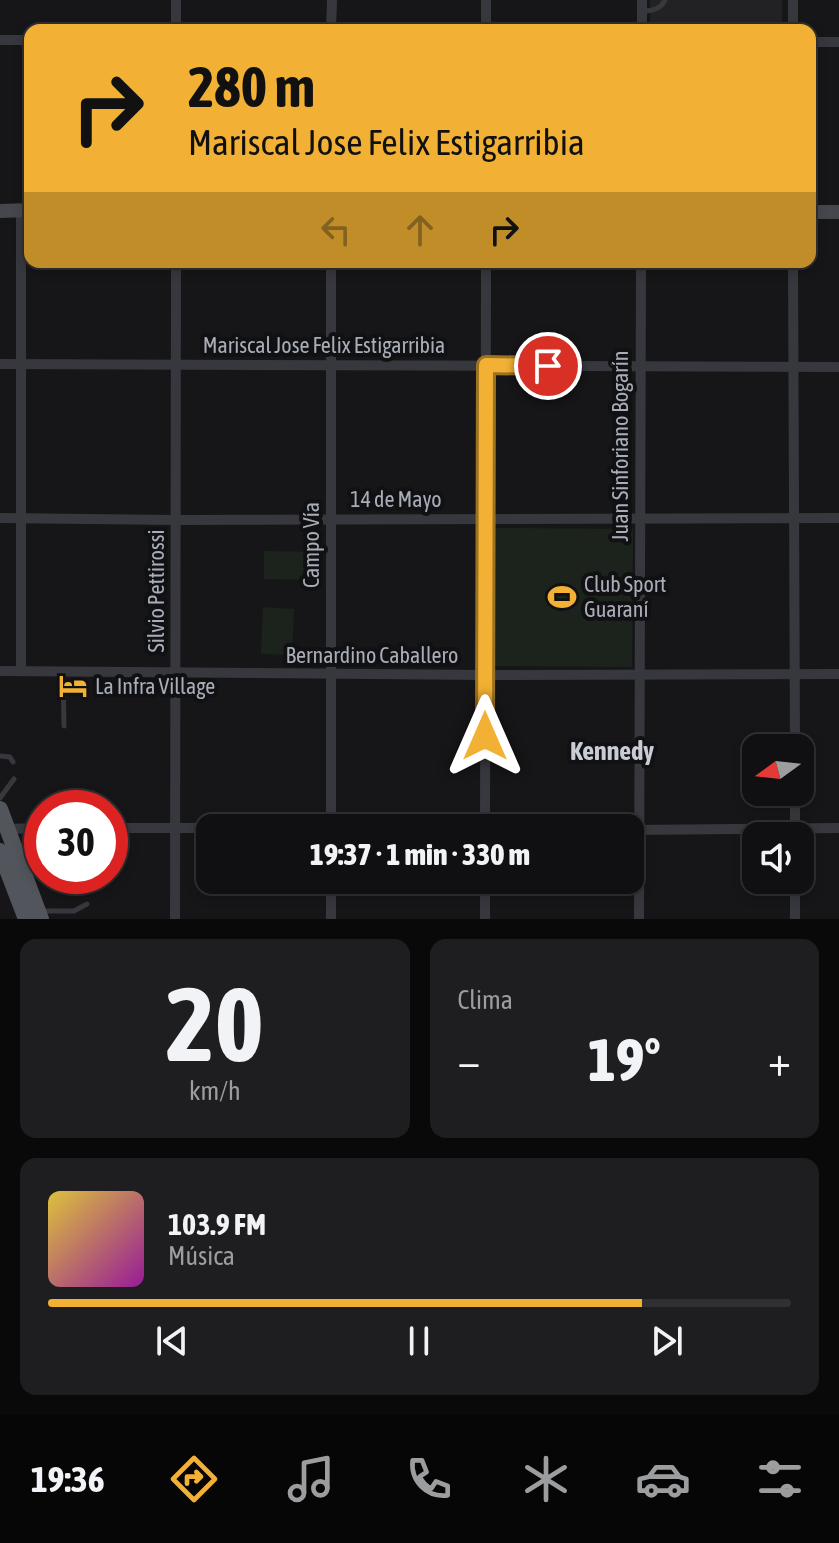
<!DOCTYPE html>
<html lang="es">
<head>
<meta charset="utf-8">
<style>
	body { margin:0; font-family:"Asap Condensed",sans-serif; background:#1e1e20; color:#f1f3f6; height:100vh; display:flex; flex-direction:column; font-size:30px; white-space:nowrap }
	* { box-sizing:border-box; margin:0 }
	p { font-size:26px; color:#9c9d9f }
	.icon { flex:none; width:44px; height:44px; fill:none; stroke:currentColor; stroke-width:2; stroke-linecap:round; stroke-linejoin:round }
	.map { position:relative; height:919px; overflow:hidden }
	.details { display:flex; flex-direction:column; gap:20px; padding:20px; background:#09090a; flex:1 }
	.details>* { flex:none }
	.banner { position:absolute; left:24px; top:24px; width:792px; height:244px; border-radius:16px; box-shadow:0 4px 12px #0003,0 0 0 2px #303032; background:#f2b134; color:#111; overflow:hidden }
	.needle { width:52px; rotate:255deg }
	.fabs { position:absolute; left:742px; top:734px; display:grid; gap:16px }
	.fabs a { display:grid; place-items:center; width:72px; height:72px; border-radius:16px; background:#101012; box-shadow:0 4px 12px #0003,0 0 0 2px #303032; font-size:40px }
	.speed { position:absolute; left:24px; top:790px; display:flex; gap:16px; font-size:40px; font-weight:700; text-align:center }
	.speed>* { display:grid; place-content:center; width:104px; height:104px; border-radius:50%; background:#101012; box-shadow:0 4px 12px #0003,0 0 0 2px #303032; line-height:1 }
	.speed .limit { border:12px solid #d22; background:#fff; color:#111 }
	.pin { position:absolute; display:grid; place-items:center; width:68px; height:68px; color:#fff; margin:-34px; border:4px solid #fff; border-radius:50%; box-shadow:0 2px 8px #0007 }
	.me { position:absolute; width:88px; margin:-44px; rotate:0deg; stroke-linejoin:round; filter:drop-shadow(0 0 6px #0008) }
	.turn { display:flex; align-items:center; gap:28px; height:168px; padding:0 32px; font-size:36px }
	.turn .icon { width:104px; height:104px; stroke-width:2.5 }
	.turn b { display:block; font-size:56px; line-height:68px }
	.lanes { display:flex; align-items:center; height:76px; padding:0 32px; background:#0003; justify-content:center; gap:40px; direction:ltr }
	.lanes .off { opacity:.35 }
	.big { font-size:60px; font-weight:800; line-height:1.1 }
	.details .widget { flex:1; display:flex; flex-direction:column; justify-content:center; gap:12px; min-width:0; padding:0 28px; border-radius:16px; background:#1e1e20 }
	.details .dial { align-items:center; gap:0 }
	.dial b { font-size:104px; line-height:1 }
	.song { display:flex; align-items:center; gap:24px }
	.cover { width:96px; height:96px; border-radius:12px; background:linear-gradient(135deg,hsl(50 70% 55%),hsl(300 70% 35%)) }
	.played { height:8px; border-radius:4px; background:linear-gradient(90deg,#f2b134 80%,#303032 80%) }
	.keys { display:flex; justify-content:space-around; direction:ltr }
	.heat { display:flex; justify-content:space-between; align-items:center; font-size:44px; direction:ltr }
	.details .tiles { flex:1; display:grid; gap:20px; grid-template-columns:1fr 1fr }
	.widget:last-child { grid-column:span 2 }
	.trip { position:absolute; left:196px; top:814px; width:448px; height:80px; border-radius:16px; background:#101012; box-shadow:0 4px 12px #0003,0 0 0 2px #303032; font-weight:800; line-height:80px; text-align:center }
	.tabs { display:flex; height:128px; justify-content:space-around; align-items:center; background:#060607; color:#9c9d9f }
	.tabs .icon { width:56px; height:56px }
	.tabs .on { color:#f2b134 }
	.tabs b { font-size:36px; color:#f1f3f6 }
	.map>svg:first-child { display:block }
	.built { fill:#222225 }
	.green { fill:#1c231d }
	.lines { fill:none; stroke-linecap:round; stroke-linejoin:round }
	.lane { stroke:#37383d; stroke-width:5 }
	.street { stroke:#37383d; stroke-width:10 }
	.secondary { stroke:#45474d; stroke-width:14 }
	.primary { stroke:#53555c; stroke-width:16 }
	.route-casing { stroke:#9d7322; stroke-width:20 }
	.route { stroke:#f2b134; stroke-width:14 }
	.labels { text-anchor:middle; stroke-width:8; stroke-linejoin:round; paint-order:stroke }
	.street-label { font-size:22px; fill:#a8adb8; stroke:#111113 }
	.poi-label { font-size:22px; fill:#a8adb8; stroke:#111113; text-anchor:start }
	.quarter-label { font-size:26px; font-weight:bold; fill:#c9ccd4; stroke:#111113 }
</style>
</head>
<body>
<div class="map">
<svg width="839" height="919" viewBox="0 0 839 919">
	<rect width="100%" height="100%" fill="#161618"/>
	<polygon class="built" points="650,0 782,0 782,30 650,29"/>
	<g class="green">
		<polygon points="492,528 633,529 632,667 492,666"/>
		<polygon points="264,551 319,552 318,580 264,579"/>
		<polygon points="263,607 294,609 292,655 261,654"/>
	</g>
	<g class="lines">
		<g class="lane">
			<path d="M643 11C653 11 661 9 665 0"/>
			<polyline points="63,672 64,726"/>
			<polyline points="0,756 10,757 13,762"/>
			<polyline points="0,798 14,779"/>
			<polyline points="43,911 74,911 87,904"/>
		</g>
		<g class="street">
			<polyline points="793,0 793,30"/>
			<polyline points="176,30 176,0"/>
			<polyline points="331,30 332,0"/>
			<polyline points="486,30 486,0"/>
			<polyline points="642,30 642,0"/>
			<polyline points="0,40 30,40"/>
			<polyline points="810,42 839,42"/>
			<polyline points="793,262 795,748"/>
			<polyline points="0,364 839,367"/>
			<polyline points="0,518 176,520 839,518"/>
			<polyline points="21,670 21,210"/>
			<polyline points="0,671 485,675 839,674"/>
			<polyline points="795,792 795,836"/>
			<polyline points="110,828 228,828"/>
			<polyline points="331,828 331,262"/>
			<polyline points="485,828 486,262"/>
			<polyline points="4,829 42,828"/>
			<polyline points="630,830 839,828"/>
			<polyline points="795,880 795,919"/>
			<polyline points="175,919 176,262"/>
			<polyline points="331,919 331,880"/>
			<polyline points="485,919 485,880"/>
			<polyline points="639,919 641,262"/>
		</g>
		<g class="secondary">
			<polyline points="0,211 30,210"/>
			<polyline points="810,212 839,212"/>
		</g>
		<g class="primary">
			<polyline points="0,809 41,919"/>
			<polyline points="0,851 26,919"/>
		</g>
	</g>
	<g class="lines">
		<defs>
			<polyline id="route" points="485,736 486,365 548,366"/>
		</defs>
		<use href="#route" class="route-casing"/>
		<use href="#route" class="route"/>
	</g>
	<defs>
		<symbol id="stadium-bare" viewBox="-9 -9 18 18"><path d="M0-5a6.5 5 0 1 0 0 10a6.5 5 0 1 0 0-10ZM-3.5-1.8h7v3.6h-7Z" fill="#f2b134" stroke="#111113" stroke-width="2.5" paint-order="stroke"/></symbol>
		<symbol id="hotel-bare" viewBox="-9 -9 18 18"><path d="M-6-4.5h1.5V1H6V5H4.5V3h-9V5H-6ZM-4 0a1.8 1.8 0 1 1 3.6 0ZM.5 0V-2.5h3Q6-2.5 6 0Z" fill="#f2b134" stroke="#111113" stroke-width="2.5" paint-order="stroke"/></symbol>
	</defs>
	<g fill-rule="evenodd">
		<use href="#stadium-bare" x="542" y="577" width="40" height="40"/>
		<use href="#hotel-bare" x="53" y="666" width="40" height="40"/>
	</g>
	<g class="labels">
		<g class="street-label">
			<text x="324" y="353">Mariscal Jose Felix Estigarribia</text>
			<text transform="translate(620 446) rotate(-90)" y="8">Juan Sinforiano Bogarín</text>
			<text x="396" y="507">14 de Mayo</text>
			<text transform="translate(311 545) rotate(-90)" y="8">Campo Vía</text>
			<text transform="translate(156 591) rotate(-90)" y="8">Silvio Pettirossi</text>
			<text x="372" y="663">Bernardino Caballero</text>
		</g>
		<g class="poi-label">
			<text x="584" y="592">Club Sport<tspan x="584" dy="25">Guaraní</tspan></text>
			<text x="95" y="694">La Infra Village</text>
		</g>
		<g class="quarter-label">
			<text x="612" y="760">Kennedy</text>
		</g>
	</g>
</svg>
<div class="fabs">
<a><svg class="needle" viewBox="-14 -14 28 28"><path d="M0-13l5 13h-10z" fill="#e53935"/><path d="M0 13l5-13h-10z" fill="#9c9d9f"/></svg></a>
<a><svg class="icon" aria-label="sound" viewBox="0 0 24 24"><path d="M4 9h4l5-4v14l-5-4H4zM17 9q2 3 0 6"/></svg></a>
</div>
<div class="speed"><div class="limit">30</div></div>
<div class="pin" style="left:548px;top:366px;background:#d93025"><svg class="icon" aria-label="arrive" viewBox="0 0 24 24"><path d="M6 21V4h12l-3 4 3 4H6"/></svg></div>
<svg class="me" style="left:485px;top:736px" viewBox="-20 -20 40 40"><path d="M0-17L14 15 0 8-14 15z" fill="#f2b134" stroke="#fff" stroke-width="4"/></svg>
<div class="trip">19:37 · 1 min · 330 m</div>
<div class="banner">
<div class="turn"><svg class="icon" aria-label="right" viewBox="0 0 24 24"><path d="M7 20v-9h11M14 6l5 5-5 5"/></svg><div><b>280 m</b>Mariscal Jose Felix Estigarribia</div></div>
<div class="lanes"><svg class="icon off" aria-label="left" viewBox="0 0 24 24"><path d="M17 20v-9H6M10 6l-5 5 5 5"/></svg><svg class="icon off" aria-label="ahead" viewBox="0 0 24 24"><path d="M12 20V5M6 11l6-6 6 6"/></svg><svg class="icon" aria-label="right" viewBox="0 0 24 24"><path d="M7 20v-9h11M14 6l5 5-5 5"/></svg></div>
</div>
</div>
<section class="details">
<div class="tiles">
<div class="widget dial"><b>20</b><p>km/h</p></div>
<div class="widget"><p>Clima</p>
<div class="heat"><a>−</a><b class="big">19°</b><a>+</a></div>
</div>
<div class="widget">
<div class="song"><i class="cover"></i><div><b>103.9 FM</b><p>Música</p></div></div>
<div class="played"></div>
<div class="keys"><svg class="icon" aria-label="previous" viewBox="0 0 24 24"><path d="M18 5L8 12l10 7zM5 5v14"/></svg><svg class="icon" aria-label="pause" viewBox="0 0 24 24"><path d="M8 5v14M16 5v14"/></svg><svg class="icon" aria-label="next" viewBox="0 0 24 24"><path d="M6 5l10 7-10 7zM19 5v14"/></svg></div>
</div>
</div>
</section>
<nav class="tabs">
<b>19:36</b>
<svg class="icon on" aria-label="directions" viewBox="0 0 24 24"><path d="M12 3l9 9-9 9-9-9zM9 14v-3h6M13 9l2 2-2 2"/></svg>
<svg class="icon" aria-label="music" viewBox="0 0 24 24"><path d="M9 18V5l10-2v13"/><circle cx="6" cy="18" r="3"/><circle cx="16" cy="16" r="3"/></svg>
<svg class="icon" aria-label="phone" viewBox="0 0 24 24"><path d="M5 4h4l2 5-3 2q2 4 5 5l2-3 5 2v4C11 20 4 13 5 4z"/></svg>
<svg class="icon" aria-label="climate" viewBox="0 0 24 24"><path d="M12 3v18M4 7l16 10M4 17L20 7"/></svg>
<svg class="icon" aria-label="car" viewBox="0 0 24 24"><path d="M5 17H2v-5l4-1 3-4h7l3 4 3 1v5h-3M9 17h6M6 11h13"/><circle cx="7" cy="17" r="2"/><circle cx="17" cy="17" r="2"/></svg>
<svg class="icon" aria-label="filters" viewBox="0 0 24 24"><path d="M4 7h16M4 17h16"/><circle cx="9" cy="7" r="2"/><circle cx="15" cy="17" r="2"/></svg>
</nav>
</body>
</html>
